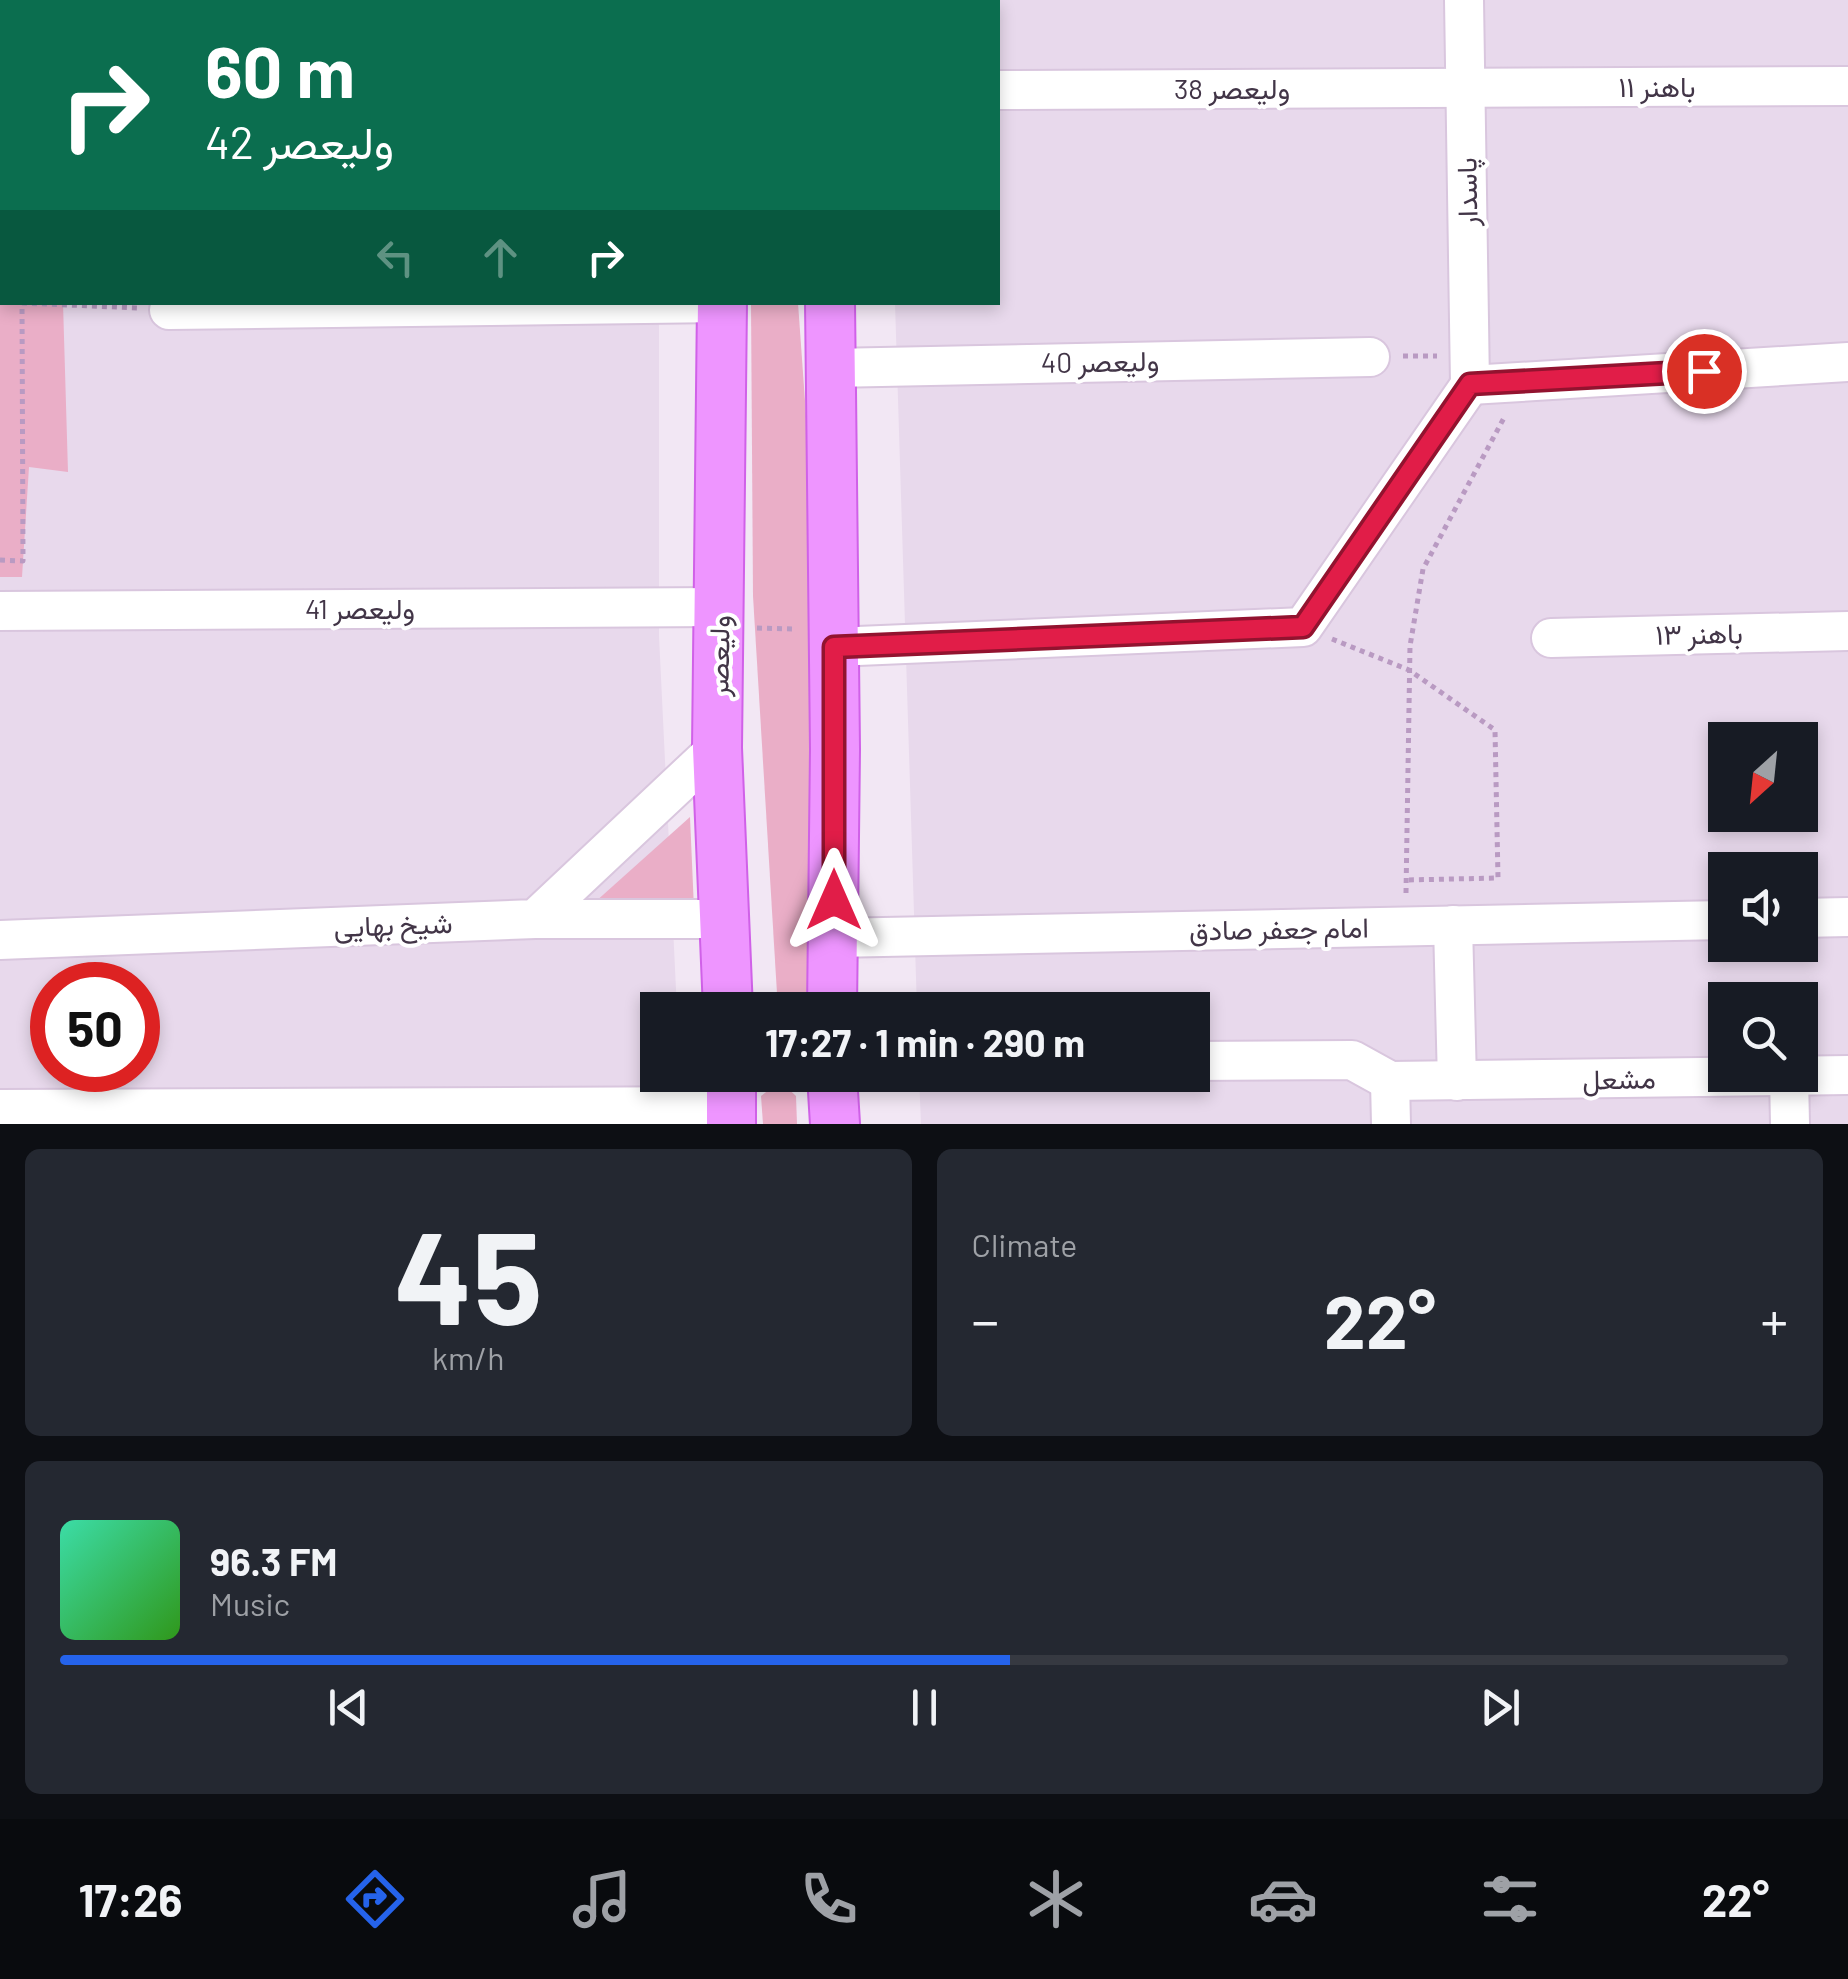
<!DOCTYPE html>
<html lang="en">
<head>
<meta charset="utf-8">
<style>
	body { margin:0; font-family:Barlow,Vazirmatn,sans-serif; background:#242831; color:#f1f3f6; height:100vh; display:flex; flex-direction:column; font-size:38px; white-space:nowrap }
	* { box-sizing:border-box; margin:0 }
	p { font-size:32px; color:#9ea1a6 }
	.icon { flex:none; width:55px; height:55px; fill:none; stroke:currentColor; stroke-width:2; stroke-linecap:round; stroke-linejoin:round }
	.map { position:relative; height:1124px; overflow:hidden }
	.sheet { display:flex; flex-direction:column; gap:25px; padding:25px; background:#0d0f14; flex:1 }
	.sheet>* { flex:none }
	.guide { position:absolute; left:0px; top:0px; width:1000px; height:305px; box-shadow:0 5px 15px #0003; background:#0b6e4f; color:#fff; overflow:hidden }
	.needle { width:65px; rotate:207deg }
	.buttons { position:absolute; left:1708px; top:722px; display:grid; gap:20px }
	.buttons a { display:grid; place-items:center; width:110px; height:110px; border-radius:0px; background:#171b24; box-shadow:0 5px 15px #0003; font-size:50px }
	.speed { position:absolute; left:30px; top:962px; display:flex; gap:20px; font-size:50px; font-weight:700; text-align:center }
	.speed>* { display:grid; place-content:center; width:130px; height:130px; border-radius:50%; background:#171b24; box-shadow:0 5px 15px #0003; line-height:1 }
	.speed .limit { border:15px solid #d22; background:#fff; color:#111 }
	.pin { position:absolute; display:grid; place-items:center; width:85px; height:85px; color:#fff; margin:-42px; border:5px solid #fff; border-radius:50%; box-shadow:0 2px 10px #0007 }
	.me { position:absolute; width:110px; margin:-55px; rotate:0deg; stroke-linejoin:round; filter:drop-shadow(0 0 8px #0008) }
	.turn { display:flex; align-items:center; gap:35px; height:210px; padding:0 40px; font-size:45px }
	.turn .icon { width:130px; height:130px; stroke-width:2.5 }
	.turn b { display:block; font-size:70px; line-height:85px }
	.lanes { display:flex; align-items:center; height:95px; padding:0 40px; background:#0003; justify-content:center; gap:50px; direction:ltr }
	.lanes .off { opacity:.35 }
	.big { font-size:75px; font-weight:700; line-height:1.1 }
	.sheet .widget { flex:1; display:flex; flex-direction:column; justify-content:center; gap:15px; min-width:0; padding:0 35px; border-radius:15px; background:#242831 }
	.sheet .dial { align-items:center; gap:0 }
	.dial b { font-size:130px; line-height:1 }
	.song { display:flex; align-items:center; gap:30px }
	.cover { width:120px; height:120px; border-radius:15px; background:linear-gradient(135deg,hsl(160 70% 55%),hsl(110 70% 35%)) }
	.played { height:10px; border-radius:5px; background:linear-gradient(90deg,#2563eb 55%,#363941 55%) }
	.keys { display:flex; justify-content:space-around; direction:ltr }
	.heat { display:flex; justify-content:space-between; align-items:center; font-size:55px; direction:ltr }
	.sheet .tiles { flex:1; display:grid; gap:25px; grid-template-columns:1fr 1fr }
	.widget:last-child { grid-column:span 2 }
	.trip { position:absolute; left:640px; top:992px; width:570px; height:100px; border-radius:0px; background:#171b24; box-shadow:0 5px 15px #0003; font-weight:700; line-height:100px; text-align:center }
	.menu { display:flex; height:160px; justify-content:space-around; align-items:center; background:#090b0e; color:#9ea1a6 }
	.menu .icon { width:70px; height:70px }
	.menu .selected { color:#2563eb }
	.menu b { font-size:45px; color:#f1f3f6 }
	.map>svg:first-child { display:block }
	.residential { fill:#e8d9ec; fill-rule:evenodd }
	.green { fill:#eaaec7 }
	.lines { fill:none; stroke-linecap:round; stroke-linejoin:round }
	.minor-casing { stroke:#d9c6de; stroke-width:42 }
	.major-casing { stroke:#d061e8; stroke-width:52 }
	.path { stroke:#b99ac2; stroke-width:5; stroke-dasharray:5 5; stroke-linecap:butt }
	.minor { stroke:#fff; stroke-width:38 }
	.major { stroke:#ee95ff; stroke-width:48 }
	.route-casing { stroke:#92132f; stroke-width:25 }
	.route { stroke:#e11d48; stroke-width:18 }
	.labels { text-anchor:middle; stroke-width:8; stroke-linejoin:round; paint-order:stroke }
	.street-label { font-size:28px; fill:#423547; stroke:#fff }
</style>
</head>
<body>
<div class="map">
<svg width="1848" height="1124" viewBox="0 0 1848 1124">
	<rect width="100%" height="100%" fill="#f2e7f4"/>
	<g class="residential">
		<path d="M0 0H658L2 2V302L659 303V636L677 1010H658V1075H680L683 1124H0ZM52 985H138V1070H52Z"/>
		<path d="M885 0H1848V1124H921L919 1075H1192V1010H917L895 303 998 302V2ZM1725 740H1800V815H1725ZM1725 870H1800V945H1725ZM1725 1000H1800V1075H1725Z"/>
	</g>
	<g class="green">
		<polygon points="0,214 2,302 63,303 68,472 29,467 22,577 0,577"/>
		<polygon points="751,303 798,303 808,443 819,987 816,1010 778,1010 753,596"/>
		<polygon points="690,817 694,909 594,903"/>
		<polygon points="780,1081 796,1096 797,1124 763,1124 761,1096"/>
	</g>
	<g class="lines">
		<defs>
			<g id="minor">
				<polyline points="74,0 74,2"/>
				<polyline points="1464,0 1470,385"/>
				<polyline points="998,90 1848,86"/>
				<polyline points="0,194 2,194"/>
				<polyline points="169,310 722,303"/>
				<polyline points="831,368 1370,357"/>
				<polyline points="1470,385 1848,362"/>
				<polyline points="0,611 719,607"/>
				<polyline points="1551,638 1848,631"/>
				<polyline points="834,647 1303,627 1470,385"/>
				<polyline points="1800,918 1848,917"/>
				<polyline points="535,919 724,919"/>
				<polyline points="1453,925 1457,1081"/>
				<polyline points="834,938 1725,920"/>
				<polyline points="0,940 535,919 717,748"/>
				<polyline points="1192,1061 1352,1060 1390,1081 1848,1075"/>
				<polyline points="1789,1076 1790,1124"/>
				<polyline points="1390,1081 1391,1124"/>
				<polyline points="0,1109 731,1106"/>
			</g>
			<g id="major">
				<polyline points="811,0 813,2"/>
				<polyline points="735,2 736,0"/>
				<polyline points="722,302 717,748 728,1010"/>
				<polyline points="830,302 835,749 832,1010"/>
				<polyline points="731,1075 731,1124"/>
				<polyline points="832,1075 835,1124"/>
			</g>
		</defs>
		<use href="#minor" class="minor-casing"/>
		<use href="#major" class="major-casing"/>
		<g class="path">
			<polyline points="0,244 2,244"/>
			<polyline points="22,303 139,308"/>
			<polyline points="1403,356 1437,356"/>
			<polyline points="0,560 23,561 22,302"/>
			<polyline points="757,628 796,629"/>
			<polyline points="1332,639 1409,670 1495,730 1498,878 1406,880"/>
			<polyline points="1406,893 1410,646 1423,569 1505,416"/>
		</g>
		<use href="#minor" class="minor"/>
		<use href="#major" class="major"/>
	</g>
	<g class="lines">
		<defs>
			<polyline id="route" points="834,900 834,647 1303,627 1470,384 1704,371"/>
		</defs>
		<use href="#route" class="route-casing"/>
		<use href="#route" class="route"/>
	</g>
	<g class="labels">
		<g class="street-label">
			<text x="1657" y="97">باهنر ۱۱</text>
			<text x="1232" y="99">ولیعصر 38</text>
			<text transform="translate(1467 192) rotate(-91)" y="10">پاسدار</text>
			<text transform="translate(1100 362) rotate(-1)" y="10">ولیعصر 40</text>
			<text x="360" y="619">ولیعصر 41</text>
			<text transform="translate(1699 634) rotate(-1)" y="10">باهنر ۱۳</text>
			<text transform="translate(719 656) rotate(-89)" y="10">ولیعصر</text>
			<text transform="translate(393 925) rotate(-2)" y="10">شیخ بهایی</text>
			<text transform="translate(1279 929) rotate(-1)" y="10">امام جعفر صادق</text>
			<text transform="translate(1619 1079) rotate(-1)" y="10">مشعل</text>
		</g>
	</g>
</svg>
<div class="buttons">
<a><svg class="needle" viewBox="-14 -14 28 28"><path d="M0-13l5 13h-10z" fill="#e53935"/><path d="M0 13l5-13h-10z" fill="#9ea1a6"/></svg></a>
<a><svg class="icon" aria-label="sound" viewBox="0 0 24 24"><path d="M4 9h4l5-4v14l-5-4H4zM17 9q2 3 0 6"/></svg></a>
<a><svg class="icon" aria-label="search" viewBox="0 0 24 24"><circle cx="10" cy="10" r="6"/><path d="M15 15l6 6"/></svg></a>
</div>
<div class="speed"><div class="limit">50</div></div>
<div class="pin" style="left:1704px;top:371px;background:#d93025"><svg class="icon" aria-label="arrive" viewBox="0 0 24 24"><path d="M6 21V4h12l-3 4 3 4H6"/></svg></div>
<svg class="me" style="left:834px;top:900px" viewBox="-20 -20 40 40"><path d="M0-17L14 15 0 8-14 15z" fill="#e11d48" stroke="#fff" stroke-width="4"/></svg>
<div class="trip">17:27 · 1 min · 290 m</div>
<div class="guide">
<div class="turn"><svg class="icon" aria-label="right" viewBox="0 0 24 24"><path d="M7 20v-9h11M14 6l5 5-5 5"/></svg><div><b>60 m</b>ولیعصر 42</div></div>
<div class="lanes"><svg class="icon off" aria-label="left" viewBox="0 0 24 24"><path d="M17 20v-9H6M10 6l-5 5 5 5"/></svg><svg class="icon off" aria-label="ahead" viewBox="0 0 24 24"><path d="M12 20V5M6 11l6-6 6 6"/></svg><svg class="icon" aria-label="right" viewBox="0 0 24 24"><path d="M7 20v-9h11M14 6l5 5-5 5"/></svg></div>
</div>
</div>
<section class="sheet">
<div class="tiles">
<div class="widget dial"><b>45</b><p>km/h</p></div>
<div class="widget"><p>Climate</p>
<div class="heat"><a>−</a><b class="big">22°</b><a>+</a></div>
</div>
<div class="widget">
<div class="song"><i class="cover"></i><div><b>96.3 FM</b><p>Music</p></div></div>
<div class="played"></div>
<div class="keys"><svg class="icon" aria-label="previous" viewBox="0 0 24 24"><path d="M18 5L8 12l10 7zM5 5v14"/></svg><svg class="icon" aria-label="pause" viewBox="0 0 24 24"><path d="M8 5v14M16 5v14"/></svg><svg class="icon" aria-label="next" viewBox="0 0 24 24"><path d="M6 5l10 7-10 7zM19 5v14"/></svg></div>
</div>
</div>
</section>
<nav class="menu">
<b>17:26</b>
<svg class="icon selected" aria-label="directions" viewBox="0 0 24 24"><path d="M12 3l9 9-9 9-9-9zM9 14v-3h6M13 9l2 2-2 2"/></svg>
<svg class="icon" aria-label="music" viewBox="0 0 24 24"><path d="M9 18V5l10-2v13"/><circle cx="6" cy="18" r="3"/><circle cx="16" cy="16" r="3"/></svg>
<svg class="icon" aria-label="phone" viewBox="0 0 24 24"><path d="M5 4h4l2 5-3 2q2 4 5 5l2-3 5 2v4C11 20 4 13 5 4z"/></svg>
<svg class="icon" aria-label="climate" viewBox="0 0 24 24"><path d="M12 3v18M4 7l16 10M4 17L20 7"/></svg>
<svg class="icon" aria-label="car" viewBox="0 0 24 24"><path d="M5 17H2v-5l4-1 3-4h7l3 4 3 1v5h-3M9 17h6M6 11h13"/><circle cx="7" cy="17" r="2"/><circle cx="17" cy="17" r="2"/></svg>
<svg class="icon" aria-label="filters" viewBox="0 0 24 24"><path d="M4 7h16M4 17h16"/><circle cx="9" cy="7" r="2"/><circle cx="15" cy="17" r="2"/></svg>
<b>22°</b>
</nav>
</body>
</html>
